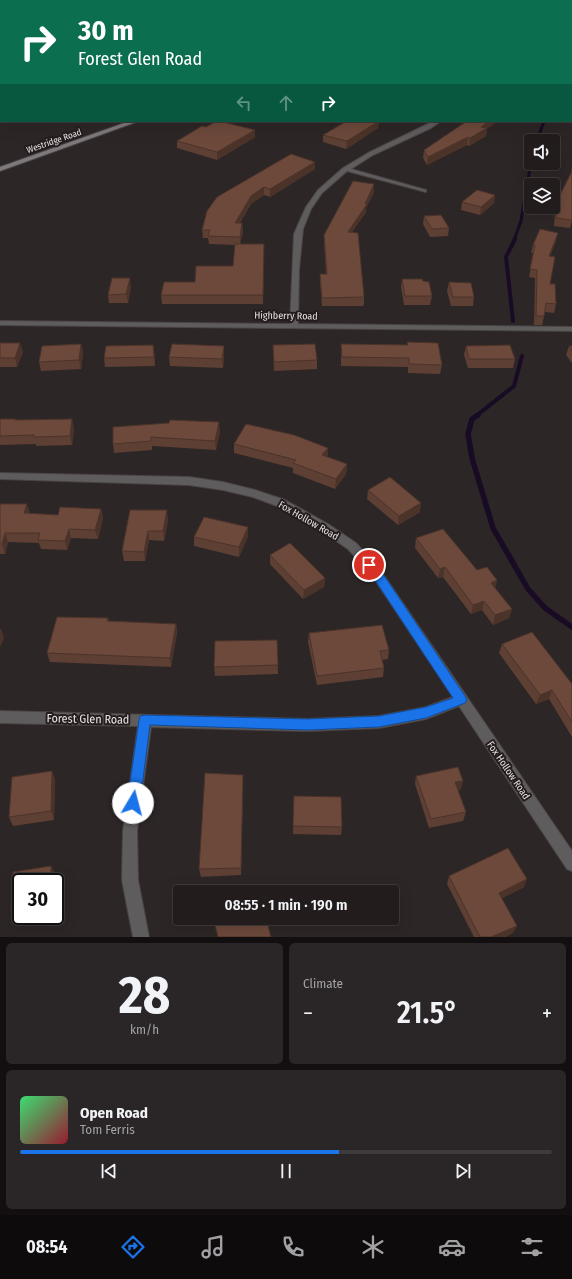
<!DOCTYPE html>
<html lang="en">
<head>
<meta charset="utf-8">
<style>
	body { margin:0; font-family:"Fira Sans Condensed",sans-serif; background:#2a2526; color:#f1f3f6; height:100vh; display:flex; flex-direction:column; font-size:15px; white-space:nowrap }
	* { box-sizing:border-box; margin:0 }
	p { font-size:13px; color:#a2a1a4 }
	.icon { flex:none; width:22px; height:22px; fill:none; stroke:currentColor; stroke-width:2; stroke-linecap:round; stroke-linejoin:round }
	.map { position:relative; height:937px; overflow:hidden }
	.details { display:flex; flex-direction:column; gap:6px; padding:6px; background:#130f10; flex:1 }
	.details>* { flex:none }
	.banner { position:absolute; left:0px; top:0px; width:572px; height:122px; box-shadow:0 4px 16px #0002,0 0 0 1px #3f3a3b; background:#0b6e4f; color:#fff; overflow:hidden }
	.fabs { position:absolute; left:524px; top:134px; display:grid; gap:8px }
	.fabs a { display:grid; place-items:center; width:36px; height:36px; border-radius:4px; background:#221c1d; box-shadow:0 4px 16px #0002,0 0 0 1px #3f3a3b; font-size:20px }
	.speed { position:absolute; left:12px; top:873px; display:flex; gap:8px; font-size:20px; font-weight:700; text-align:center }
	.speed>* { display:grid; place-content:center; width:52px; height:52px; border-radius:50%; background:#221c1d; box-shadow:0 4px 16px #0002,0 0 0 1px #3f3a3b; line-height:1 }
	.speed .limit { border:2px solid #111; border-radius:6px; background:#fff; color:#111 }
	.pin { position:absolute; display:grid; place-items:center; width:34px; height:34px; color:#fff; margin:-17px; border:2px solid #fff; border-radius:50%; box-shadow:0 1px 4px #0007 }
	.me { position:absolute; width:44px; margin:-22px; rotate:8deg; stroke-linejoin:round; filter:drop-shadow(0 0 3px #0008) }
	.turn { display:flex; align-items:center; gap:14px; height:84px; padding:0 12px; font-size:18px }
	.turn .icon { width:52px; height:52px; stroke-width:2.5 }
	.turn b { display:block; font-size:28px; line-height:34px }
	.lanes { display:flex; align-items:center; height:38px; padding:0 12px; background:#0003; justify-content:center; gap:20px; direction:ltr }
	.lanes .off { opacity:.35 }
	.big { font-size:30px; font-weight:600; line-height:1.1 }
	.details .card { flex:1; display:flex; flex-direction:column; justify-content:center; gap:6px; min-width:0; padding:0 14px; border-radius:6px; background:#2a2526 }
	.details .dial { align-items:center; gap:0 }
	.dial b { font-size:52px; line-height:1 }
	.song { display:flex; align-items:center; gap:12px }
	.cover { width:48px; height:48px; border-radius:6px; background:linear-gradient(135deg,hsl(140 70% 55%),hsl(350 70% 35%)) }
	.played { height:4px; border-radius:2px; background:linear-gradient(90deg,#1a73e8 60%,#3f3a3b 60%) }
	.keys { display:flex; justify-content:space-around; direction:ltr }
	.heat { display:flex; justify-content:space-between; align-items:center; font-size:22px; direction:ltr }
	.details .tiles { flex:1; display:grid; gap:6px; grid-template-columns:1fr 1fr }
	.card:last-child { grid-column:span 2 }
	.trip { position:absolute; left:173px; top:885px; width:226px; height:40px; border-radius:4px; background:#221c1d; box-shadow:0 4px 16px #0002,0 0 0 1px #3f3a3b; font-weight:600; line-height:40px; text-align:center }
	.dock { display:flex; height:64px; justify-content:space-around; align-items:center; background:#0e0b0c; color:#a2a1a4 }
	.dock .icon { width:28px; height:28px }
	.dock .active { color:#1a73e8 }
	.dock b { font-size:18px; color:#f1f3f6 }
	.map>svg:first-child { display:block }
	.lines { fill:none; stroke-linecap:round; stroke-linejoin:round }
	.stream-far2 { stroke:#190b24; stroke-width:3 }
	.stream-far1 { stroke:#190b24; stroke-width:4 }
	.stream { stroke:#190b24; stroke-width:5.5 }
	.minor-casing { stroke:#4b4445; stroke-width:2 }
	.secondary-casing { stroke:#4b4445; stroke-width:2 }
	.minor { fill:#5f5c5e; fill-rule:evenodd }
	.secondary { fill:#7e797c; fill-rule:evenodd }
	.wall { fill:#5d3f33 }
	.shaded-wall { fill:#4c3329 }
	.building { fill:#6c493b; stroke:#4c3329 }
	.route { fill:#1a73e8; stroke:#114b97 }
	.labels { text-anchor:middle; stroke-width:4; stroke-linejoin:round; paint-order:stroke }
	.far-street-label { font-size:9px; fill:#e7e1e2; stroke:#241c1d }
	.street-label { font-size:10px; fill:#e7e1e2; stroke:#241c1d }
	.near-street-label { font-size:12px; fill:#e7e1e2; stroke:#241c1d }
</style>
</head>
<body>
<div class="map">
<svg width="572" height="937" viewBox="0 0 572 937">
	<rect width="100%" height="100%" fill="#2d2627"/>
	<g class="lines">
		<g class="stream-far2">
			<polyline points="537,141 544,121"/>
			<polyline points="514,240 521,221 531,162"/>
		</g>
		<g class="stream-far1">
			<polyline points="513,321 506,257 515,239"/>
			<polyline points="476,416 514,386 522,356"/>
		</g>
		<polyline class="stream" points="478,415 472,419 468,434 472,458 493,528 528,589 545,608 572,627"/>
		<defs>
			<g id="minor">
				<polygon points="5,0 13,0 14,1 6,1"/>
				<rect x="571" y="41" width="1" height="2"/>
				<polygon points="571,83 572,84 572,88 571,87"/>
				<polygon points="434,121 441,121 431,128 373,155 351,169 426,190 426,192 347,171 322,193 311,209 303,229 299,269 298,324 572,327 572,331 0,325 0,321 290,324 294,234 306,207 318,190 343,168 368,153"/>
				<polygon points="0,473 189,477 223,482 255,490 285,500 328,524 356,543 381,571 572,851 572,871 567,869 459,706 426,719 379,728 307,731 151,727 137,831 138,880 149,937 133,937 122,880 123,831 138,726 0,723 0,711 307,719 379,716 426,707 453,697 373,577 348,549 320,530 277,506 253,497 223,490 189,485 0,479"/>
			</g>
			<g id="secondary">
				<polygon points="347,0 354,0 347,1"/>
				<polygon points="130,121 139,121 0,171 0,167"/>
			</g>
		</defs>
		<use href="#minor" class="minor-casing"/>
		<use href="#secondary" class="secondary-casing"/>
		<use href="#minor" class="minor"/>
		<use href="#secondary" class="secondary"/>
	</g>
	<g class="wall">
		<rect x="0" y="7" width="1" height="10"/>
		<polygon points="571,54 572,54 572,72 571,71"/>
		<polygon points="379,121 378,128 346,149 323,142 323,135"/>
		<polygon points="487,129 486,136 469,146 467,145 427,165 423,158 424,150"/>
		<polygon points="255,130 255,137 217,160 177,148 177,141"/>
		<polygon points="315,162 315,169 270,197 264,195 251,204 240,223 242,223 243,232 240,244 264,244 263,304 162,304 161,295 195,282 233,266 235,245 209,244 208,238 203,238 202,230 207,211"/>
		<polygon points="572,167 572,220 570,228 554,226 555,211 556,203 571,173"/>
		<polygon points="374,192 366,208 366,212 352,232 364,296 364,304 363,306 322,306 320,282 320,274 326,274 324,244 324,235"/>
		<polygon points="495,195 494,203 480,215 461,210 462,202"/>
		<polygon points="424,216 449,228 448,236 430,237 423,224"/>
		<polygon points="556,241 550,256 550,284 556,304 554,313 545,312 542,325 534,325 535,278 529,277 534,253 531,253 533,245"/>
		<polygon points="402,279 423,281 432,296 430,305 404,305 401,287"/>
		<polygon points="449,282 474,297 473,306 451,306 447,291"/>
		<polygon points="131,287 128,303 109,303 108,295"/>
		<polygon points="407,342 442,365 440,374 408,373 408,367 341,366 341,344 407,345"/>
		<polygon points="0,343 23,352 17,367 0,367"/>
		<polygon points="81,344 83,353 81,369 41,371 39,362"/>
		<polygon points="273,345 317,360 317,369 274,371"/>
		<polygon points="224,346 224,355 223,368 170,366 169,357"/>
		<polygon points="466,346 515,359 513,368 468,368 464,355"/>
		<polygon points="569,346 572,346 572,363 566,355"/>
		<polygon points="155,354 155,366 105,367 104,358"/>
		<polygon points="0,419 16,420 74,428 72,445 36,446 36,444 0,445"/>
		<polygon points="113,427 220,432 216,450 152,446 152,450 114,453 113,444"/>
		<polygon points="234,444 328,448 328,457 347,464 346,474 335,489 293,473 293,468 234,453"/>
		<polygon points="368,490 420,512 398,525 367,499"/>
		<polygon points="0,504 30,514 58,515 101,509 103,518 98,539 71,538 67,550 41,549 39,543 8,542 5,554 0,554"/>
		<polygon points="130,510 168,520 164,541 149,540 145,561 124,561 122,551"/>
		<polygon points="248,536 239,557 194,546 194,537"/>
		<polygon points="416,538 497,580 495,588 512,609 509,618 493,625 482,610 471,614 443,577 438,578 415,548"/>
		<polygon points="270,555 325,578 324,587 303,599 270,564"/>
		<polygon points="108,618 109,621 176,624 177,633 171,667 50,662 47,653"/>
		<polygon points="309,633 389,650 388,659 382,660 384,668 383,677 317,685 308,642"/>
		<polygon points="277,640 278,674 215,676 214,667"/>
		<polygon points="502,644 572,684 572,737 549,699 536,704 499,653"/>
		<polygon points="52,771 55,780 54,820 13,826 9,817"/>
		<polygon points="416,776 461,789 458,790 466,812 463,821 429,828 415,784"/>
		<polygon points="243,783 241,875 201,877 199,869"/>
		<polygon points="294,796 342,827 341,835 293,834"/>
		<polygon points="51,866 55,874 54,882 21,882 21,916 39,916 15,920 11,912 13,872"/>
		<polygon points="449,876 524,887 502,898 513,933 505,937 474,937 447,884"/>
	</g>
	<g class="shaded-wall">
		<polygon points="379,121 378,128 346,149 347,141"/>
		<polygon points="489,121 498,121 487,129 486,136 469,146 470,138 481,127"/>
		<polygon points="255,130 255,137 217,160 217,152"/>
		<polygon points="468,137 467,145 427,165 428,157"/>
		<polygon points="315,162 315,169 270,197 270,189"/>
		<polygon points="374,184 374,192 366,208 366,212 347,240 348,232 365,204"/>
		<polygon points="264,187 264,195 251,204 235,231 235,223 251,196"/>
		<polygon points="495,195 494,203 480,215 481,207"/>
		<polygon points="242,223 243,232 240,245 240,237"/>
		<polygon points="558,233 556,241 547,264 549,256"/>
		<polygon points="130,278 131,287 128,303 126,294"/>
		<polygon points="20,343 23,352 17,367 15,358"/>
		<polygon points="81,344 83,353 81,369 79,360"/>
		<polygon points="153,345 155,354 155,366 154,357"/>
		<polygon points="224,346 224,355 223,368 222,359"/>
		<polygon points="72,419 74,428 72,445 70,436"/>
		<polygon points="219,422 220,432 216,450 215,441"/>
		<polygon points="328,448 328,457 322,455"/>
		<polygon points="347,464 346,474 335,489 336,479"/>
		<polygon points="421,503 420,512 398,525 399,516"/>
		<polygon points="27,504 30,513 24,513"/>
		<polygon points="101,509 103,518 98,539 95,530"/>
		<polygon points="167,510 168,520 164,541 163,531"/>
		<polygon points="248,527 248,536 239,557 239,547"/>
		<polygon points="69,529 71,538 67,550 65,541"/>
		<polygon points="148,531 149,540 145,561 144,552"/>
		<polygon points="5,533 8,542 5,554 2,544"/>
		<polygon points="445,567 443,577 438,578 440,569"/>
		<polygon points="325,578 324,587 303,599 304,590"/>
		<polygon points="497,580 495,590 491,583"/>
		<polygon points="484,601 482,610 471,614 473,605"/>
		<polygon points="512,609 509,618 493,625 495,615"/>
		<polygon points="176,624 177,633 171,667 170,658"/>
		<polygon points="1,628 4,638 0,647 0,630"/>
		<polygon points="552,690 549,699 536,704 540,695"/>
		<polygon points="52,771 55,780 54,820 51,811"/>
		<polygon points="243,775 243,783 241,875 241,868"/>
		<polygon points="463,781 461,789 453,791 455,782"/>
		<polygon points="51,866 55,874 54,882 51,882"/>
		<polygon points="527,879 524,887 496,901 499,893"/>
		<polygon points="517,926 513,933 505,937 491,937"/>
	</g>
	<g class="building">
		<polygon points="17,0 140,0 148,1 15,1"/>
		<polygon points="571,54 572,54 572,65 571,64"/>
		<polygon points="217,121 219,121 255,130 217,152 177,141 202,126 206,127"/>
		<polygon points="347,121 379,121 347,141 323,135"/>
		<polygon points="467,121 489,121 481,127 487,128 470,138 468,137 428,157 424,150"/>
		<polygon points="291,154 315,162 270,189 264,187 251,196 235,223 242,223 240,237 208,236 210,230 202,230 207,211 217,197"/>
		<polygon points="572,171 572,220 556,218 556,203"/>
		<polygon points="353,181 374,184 365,204 367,204 348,232 358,233 364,296 364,297 322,298 320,274 327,274 324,235"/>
		<polygon points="477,190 495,195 481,207 462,202"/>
		<polygon points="441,215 449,228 432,229 424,216"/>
		<polygon points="540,229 558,233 549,256 555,257 550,284 555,284 556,304 546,303 544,316 536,316 537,270 530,269 535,245 533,245"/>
		<polygon points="235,244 264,244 263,295 161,295 164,282 195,282 196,266 233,266"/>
		<polygon points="112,278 130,278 126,294 108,295"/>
		<polygon points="402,279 422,279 423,281 429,282 432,296 405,296"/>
		<polygon points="449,282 471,283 474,297 453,297"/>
		<polygon points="407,342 438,343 442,365 409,364 409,358 342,357 341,344 408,345"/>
		<polygon points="0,343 20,343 15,358 0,358"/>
		<polygon points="81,344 79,360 39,362 42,346"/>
		<polygon points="172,344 224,346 222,359 169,357"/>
		<polygon points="315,344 317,360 274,362 273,345"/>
		<polygon points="153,345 154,357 104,358 106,346"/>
		<polygon points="510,345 515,359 469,359 466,346"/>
		<polygon points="569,346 572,346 572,351"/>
		<polygon points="0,419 16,419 15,420 72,419 70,436 34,437 34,435 0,436"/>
		<polygon points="170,420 219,422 215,441 151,437 151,441 113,444 113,427 169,423"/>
		<polygon points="246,424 294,435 328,448 322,455 347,464 336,479 293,463 296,460 234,444"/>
		<polygon points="390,477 421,503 399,516 368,490"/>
		<polygon points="0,504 27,504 24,513 58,515 60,507 101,509 95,530 69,529 65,541 38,540 40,533 5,533 2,544 0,544"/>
		<polygon points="130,510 167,510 163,531 148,531 144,552 122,551"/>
		<polygon points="204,517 248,527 239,547 194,537"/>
		<polygon points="443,529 477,570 487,567 497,580 491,583 512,609 495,615 484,601 473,605 445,567 440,569 416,538"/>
		<polygon points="290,543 325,578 304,590 270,555"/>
		<polygon points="57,617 108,618 107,621 176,624 170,658 47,653"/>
		<polygon points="382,625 389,650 380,651 384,668 317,676 309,633"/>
		<polygon points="532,632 572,684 572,722 552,690 540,695 502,644"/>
		<polygon points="277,640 278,665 214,667 215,641"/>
		<polygon points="458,767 463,781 455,782 466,812 431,819 416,776"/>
		<polygon points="52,771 51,811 9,817 12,777"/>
		<polygon points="205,773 243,775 241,868 199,869"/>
		<polygon points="294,796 341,797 342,827 293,826"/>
		<polygon points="508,848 527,879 499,893 517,926 491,937 480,937 449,876"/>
		<polygon points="51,866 51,882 21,882 21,911 11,912 13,872"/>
		<polygon points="224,918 266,918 271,937 218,937 214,921"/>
	</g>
	<polygon class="route" points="369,561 372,562 381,571 465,696 467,700 465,703 426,718 379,727 308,730 150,725 140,803 138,808 133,809 129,808 127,803 139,720 140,716 145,715 308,719 379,716 426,707 453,698 373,577 364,565 365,562"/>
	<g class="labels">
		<g class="far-street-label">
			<text transform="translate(54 141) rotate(-19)" y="3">Westridge Road</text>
		</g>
		<g class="street-label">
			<text transform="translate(286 315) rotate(1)" y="4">Highberry Road</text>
			<text transform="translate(309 520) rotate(30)" y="4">Fox Hollow Road</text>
			<text transform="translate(509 770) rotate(56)" y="4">Fox Hollow Road</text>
		</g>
		<g class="near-street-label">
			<text transform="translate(88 719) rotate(1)" y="4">Forest Glen Road</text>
		</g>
	</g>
</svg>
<div class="fabs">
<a><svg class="icon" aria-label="sound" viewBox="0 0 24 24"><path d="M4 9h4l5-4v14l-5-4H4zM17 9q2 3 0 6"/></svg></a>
<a><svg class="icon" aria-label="layers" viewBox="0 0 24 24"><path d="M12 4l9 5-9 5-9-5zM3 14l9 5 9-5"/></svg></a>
</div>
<div class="speed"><div class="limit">30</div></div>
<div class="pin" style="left:369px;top:565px;background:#d93025"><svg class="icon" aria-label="arrive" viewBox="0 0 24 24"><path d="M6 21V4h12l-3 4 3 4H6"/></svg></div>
<svg class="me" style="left:133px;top:803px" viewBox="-20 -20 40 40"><circle r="19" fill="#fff"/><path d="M0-13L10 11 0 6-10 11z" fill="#1a73e8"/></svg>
<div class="trip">08:55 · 1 min · 190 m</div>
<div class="banner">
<div class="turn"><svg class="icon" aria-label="right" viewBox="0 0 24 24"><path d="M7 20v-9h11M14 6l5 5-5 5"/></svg><div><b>30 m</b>Forest Glen Road</div></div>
<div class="lanes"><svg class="icon off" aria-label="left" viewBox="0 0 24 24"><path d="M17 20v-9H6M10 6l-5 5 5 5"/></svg><svg class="icon off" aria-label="ahead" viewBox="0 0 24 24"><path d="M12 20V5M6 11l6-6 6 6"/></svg><svg class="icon" aria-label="right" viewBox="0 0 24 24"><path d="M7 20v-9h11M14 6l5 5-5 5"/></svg></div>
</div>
</div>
<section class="details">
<div class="tiles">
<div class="card dial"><b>28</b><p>km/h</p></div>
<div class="card"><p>Climate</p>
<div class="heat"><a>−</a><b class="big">21.5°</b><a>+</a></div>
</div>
<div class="card">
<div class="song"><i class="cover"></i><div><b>Open Road</b><p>Tom Ferris</p></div></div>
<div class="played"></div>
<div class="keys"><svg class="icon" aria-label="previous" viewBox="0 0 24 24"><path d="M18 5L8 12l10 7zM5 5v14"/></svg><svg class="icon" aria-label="pause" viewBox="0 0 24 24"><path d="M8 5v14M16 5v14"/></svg><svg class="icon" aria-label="next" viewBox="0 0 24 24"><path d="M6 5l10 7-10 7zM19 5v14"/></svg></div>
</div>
</div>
</section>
<nav class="dock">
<b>08:54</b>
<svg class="icon active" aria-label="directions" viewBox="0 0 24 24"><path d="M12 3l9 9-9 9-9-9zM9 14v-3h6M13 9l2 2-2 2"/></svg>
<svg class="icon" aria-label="music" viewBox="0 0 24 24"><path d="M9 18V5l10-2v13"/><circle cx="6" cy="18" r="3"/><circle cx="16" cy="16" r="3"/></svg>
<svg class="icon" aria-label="phone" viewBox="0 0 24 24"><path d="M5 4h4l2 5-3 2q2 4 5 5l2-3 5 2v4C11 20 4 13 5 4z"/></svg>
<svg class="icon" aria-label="climate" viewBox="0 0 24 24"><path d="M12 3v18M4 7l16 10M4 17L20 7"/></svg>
<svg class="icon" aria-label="car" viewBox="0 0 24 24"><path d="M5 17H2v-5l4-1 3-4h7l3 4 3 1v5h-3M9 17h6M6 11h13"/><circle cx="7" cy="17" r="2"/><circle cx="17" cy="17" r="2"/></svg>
<svg class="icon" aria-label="filters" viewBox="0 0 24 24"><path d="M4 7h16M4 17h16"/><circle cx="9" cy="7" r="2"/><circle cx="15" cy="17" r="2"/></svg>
</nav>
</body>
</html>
